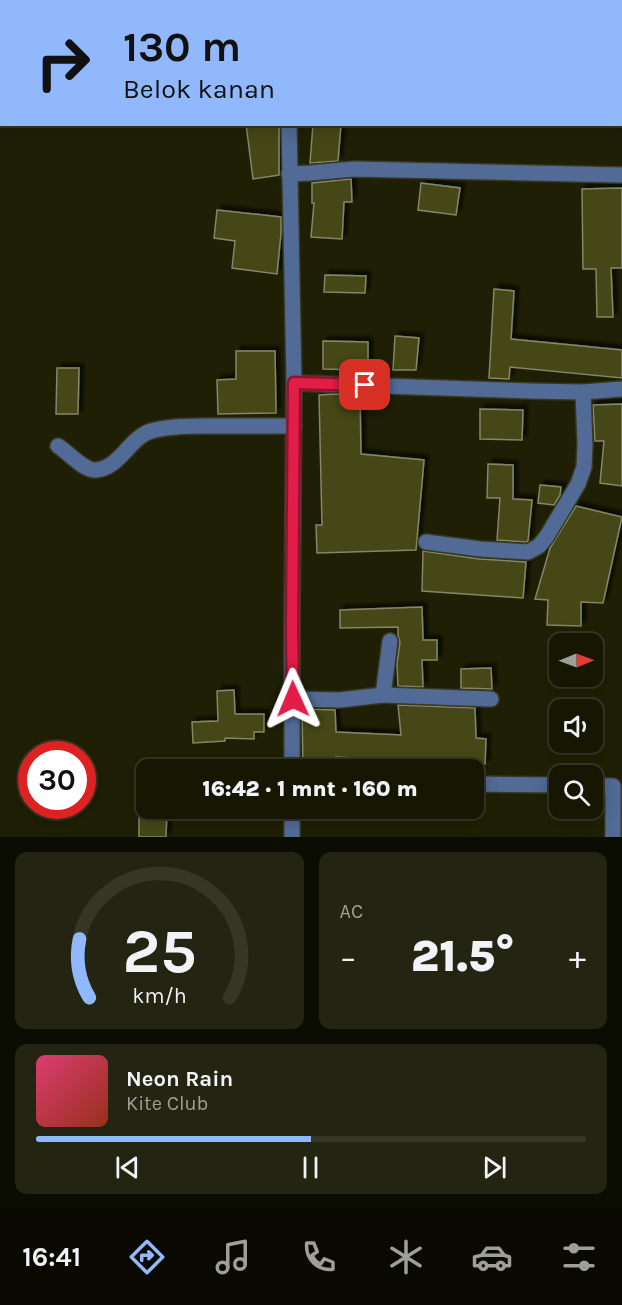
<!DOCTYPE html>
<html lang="id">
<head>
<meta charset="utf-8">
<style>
	body { margin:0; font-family:Karla,sans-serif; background:#232412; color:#f1f3f6; height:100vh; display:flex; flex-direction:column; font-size:22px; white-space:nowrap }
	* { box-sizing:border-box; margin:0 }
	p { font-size:20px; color:#9e9f9a }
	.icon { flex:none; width:33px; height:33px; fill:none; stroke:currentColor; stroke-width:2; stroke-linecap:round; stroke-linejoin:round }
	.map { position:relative; height:837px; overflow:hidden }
	.details { display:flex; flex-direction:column; gap:15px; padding:15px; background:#0c0d02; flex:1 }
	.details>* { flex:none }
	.top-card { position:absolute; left:0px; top:0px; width:622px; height:126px; box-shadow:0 3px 15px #0003,0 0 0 2px #353625; background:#91b8fd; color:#111; overflow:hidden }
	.needle { width:39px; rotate:89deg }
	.controls { position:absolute; left:549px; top:633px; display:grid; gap:12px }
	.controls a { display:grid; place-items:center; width:54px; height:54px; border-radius:12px; background:#161703; box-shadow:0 3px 15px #0003,0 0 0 2px #353625; font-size:30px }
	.speed { position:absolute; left:18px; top:741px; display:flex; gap:12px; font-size:30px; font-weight:700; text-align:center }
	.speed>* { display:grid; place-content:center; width:78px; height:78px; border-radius:50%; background:#161703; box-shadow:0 3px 15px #0003,0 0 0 2px #353625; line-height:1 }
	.speed .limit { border:9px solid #d22; background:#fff; color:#111 }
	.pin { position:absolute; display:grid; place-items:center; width:51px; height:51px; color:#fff; margin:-26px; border-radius:12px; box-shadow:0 3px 9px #0006 }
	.me { position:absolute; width:66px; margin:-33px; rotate:359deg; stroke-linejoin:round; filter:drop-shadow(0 0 4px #0008) }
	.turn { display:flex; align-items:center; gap:21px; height:126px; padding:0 24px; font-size:27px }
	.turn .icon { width:78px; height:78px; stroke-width:2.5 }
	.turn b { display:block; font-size:42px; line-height:51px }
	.big { font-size:45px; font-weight:800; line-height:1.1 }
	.details .widget { flex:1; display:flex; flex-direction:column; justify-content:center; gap:9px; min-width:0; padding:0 21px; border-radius:12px; background:#232412 }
	.details .dial { align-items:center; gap:0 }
	.dial svg { height:156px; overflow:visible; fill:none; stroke:#353625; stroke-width:7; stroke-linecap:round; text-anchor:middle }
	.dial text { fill:#f1f3f6; stroke:none }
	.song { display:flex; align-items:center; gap:18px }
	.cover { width:72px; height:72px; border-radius:9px; background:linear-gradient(135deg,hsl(340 70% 55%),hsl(10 70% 35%)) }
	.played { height:6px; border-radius:3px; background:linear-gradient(90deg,#91b8fd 50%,#353625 50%) }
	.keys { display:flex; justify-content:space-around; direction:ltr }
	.heat { display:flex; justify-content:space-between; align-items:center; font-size:33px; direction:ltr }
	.details .tiles { flex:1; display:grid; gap:15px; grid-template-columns:1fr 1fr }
	.widget:last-child { grid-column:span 2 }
	.trip { position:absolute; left:136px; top:759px; width:348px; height:60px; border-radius:12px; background:#161703; box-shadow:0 3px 15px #0003,0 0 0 2px #353625; font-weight:800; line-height:60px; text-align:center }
	.dock { display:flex; height:96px; justify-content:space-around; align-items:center; background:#090901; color:#9e9f9a }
	.dock .icon { width:42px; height:42px }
	.dock .on { color:#91b8fd }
	.dock b { font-size:27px; color:#f1f3f6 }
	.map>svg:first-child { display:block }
	.building { fill:#454617; stroke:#848667; stroke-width:1.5; filter:url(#shadow) }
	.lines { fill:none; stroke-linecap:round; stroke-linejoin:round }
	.minor-casing { stroke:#383920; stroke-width:18 }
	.minor { stroke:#516a96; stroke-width:15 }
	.route-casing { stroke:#92132f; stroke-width:15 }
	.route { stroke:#e11d48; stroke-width:10 }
</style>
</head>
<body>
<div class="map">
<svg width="622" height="837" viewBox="0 0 622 837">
	<defs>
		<filter id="shadow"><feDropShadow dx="4.5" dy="-4.5" stdDeviation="1.5" flood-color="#0009"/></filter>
	</defs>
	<rect width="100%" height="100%" fill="#1e1f04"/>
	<g class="building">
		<polygon points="246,124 279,124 279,175 253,179"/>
		<polygon points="313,124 341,124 338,161 310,163"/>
		<polygon points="351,179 352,202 344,202 342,239 311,237 314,203 312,203 312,183"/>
		<polygon points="421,183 460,188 456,215 418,210"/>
		<polygon points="622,188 622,268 611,268 613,317 597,317 596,269 583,269 582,189"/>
		<polygon points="217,210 281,217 281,233 277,274 232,268 235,241 214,238"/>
		<polygon points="325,275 366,276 365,293 324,292"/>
		<polygon points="494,289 514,291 511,339 622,350 622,378 510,367 509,379 489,378"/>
		<polygon points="395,336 419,338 416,370 393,370"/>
		<polygon points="323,341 368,342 368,370 323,369"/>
		<polygon points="236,351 275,351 276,413 218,414 217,380 236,379"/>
		<polygon points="57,368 79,368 78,414 56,414"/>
		<polygon points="337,394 360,395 361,454 424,460 416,550 317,553 316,525 322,525 319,395"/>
		<polygon points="622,404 622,486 600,483 604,441 595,441 593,405"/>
		<polygon points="480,409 523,410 522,440 480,439"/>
		<polygon points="488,464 513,465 513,499 532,500 528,541 526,542 497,540 500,498 487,498"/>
		<polygon points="540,485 561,487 560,495 554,505 538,503"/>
		<polygon points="576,506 622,517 603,603 581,602 581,626 547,625 548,600 535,599 550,548"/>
		<polygon points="423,551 479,559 526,562 523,598 422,591"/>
		<polygon points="422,607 423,640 437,640 437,660 422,660 423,687 398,686 397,664 400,642 398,636 398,627 340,628 340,610"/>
		<polygon points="491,668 492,689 461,688 461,669"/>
		<polygon points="234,690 235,714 264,714 264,732 254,732 254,739 225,738 225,741 193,743 192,722 218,721 217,691"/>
		<polygon points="398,705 475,708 476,738 486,739 485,764 336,757 337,767 303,768 302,709 335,710 336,732 401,735"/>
		<polygon points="139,808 167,808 166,837 139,837"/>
	</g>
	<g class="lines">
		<defs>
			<g id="minor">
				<polyline points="289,0 289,2"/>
				<polyline points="289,124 294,383 292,630 292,770"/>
				<polyline points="289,174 310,173 354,169 622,175"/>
				<polyline points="294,383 530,391 583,392 622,389"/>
				<path d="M58 446C68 452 84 471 96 470 120 468 129 438 151 431 174 425 197 426 220 426 245 426 269 426 294 426"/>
				<polyline points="426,542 480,549 528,552 539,546 547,536 578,484 584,467 585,445 583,392"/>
				<polyline points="383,695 491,699"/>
				<polyline points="293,699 339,700 383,695 390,641"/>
				<polyline points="474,784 560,785"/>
				<polyline points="592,786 613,786 613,837"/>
				<polyline points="292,837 292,808"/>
			</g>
		</defs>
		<use href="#minor" class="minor-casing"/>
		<use href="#minor" class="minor"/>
	</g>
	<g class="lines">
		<defs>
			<polyline id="route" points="293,699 292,630 294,383 365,385"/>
		</defs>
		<use href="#route" class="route-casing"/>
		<use href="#route" class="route"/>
	</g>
</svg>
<div class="controls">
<a><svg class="needle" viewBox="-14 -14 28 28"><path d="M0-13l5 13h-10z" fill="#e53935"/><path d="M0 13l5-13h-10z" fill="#9e9f9a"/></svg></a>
<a><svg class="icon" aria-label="sound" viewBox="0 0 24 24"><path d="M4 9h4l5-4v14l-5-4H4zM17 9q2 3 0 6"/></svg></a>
<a><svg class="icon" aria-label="search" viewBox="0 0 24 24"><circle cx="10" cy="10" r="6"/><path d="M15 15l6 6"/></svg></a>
</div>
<div class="speed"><div class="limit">30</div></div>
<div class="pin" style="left:365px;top:385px;background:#d93025"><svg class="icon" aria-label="arrive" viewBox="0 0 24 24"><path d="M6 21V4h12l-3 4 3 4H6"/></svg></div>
<svg class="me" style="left:293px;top:699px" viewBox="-20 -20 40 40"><path d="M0-17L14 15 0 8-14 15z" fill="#e11d48" stroke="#fff" stroke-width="4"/></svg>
<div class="trip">16:42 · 1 mnt · 160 m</div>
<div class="top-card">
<div class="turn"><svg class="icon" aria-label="right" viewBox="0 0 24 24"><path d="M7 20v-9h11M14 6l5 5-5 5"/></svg><div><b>130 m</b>Belok kanan</div></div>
</div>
</div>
<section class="details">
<div class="tiles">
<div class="widget dial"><svg viewBox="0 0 100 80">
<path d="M14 69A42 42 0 1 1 86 69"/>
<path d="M14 69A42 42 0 0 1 9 39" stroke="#91b8fd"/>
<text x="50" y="56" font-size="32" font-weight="700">25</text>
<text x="50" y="72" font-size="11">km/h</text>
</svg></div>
<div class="widget"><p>AC</p>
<div class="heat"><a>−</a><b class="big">21.5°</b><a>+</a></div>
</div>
<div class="widget">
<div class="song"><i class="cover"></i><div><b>Neon Rain</b><p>Kite Club</p></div></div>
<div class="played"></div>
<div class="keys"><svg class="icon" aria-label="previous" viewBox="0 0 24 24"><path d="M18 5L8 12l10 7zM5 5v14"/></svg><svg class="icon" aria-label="pause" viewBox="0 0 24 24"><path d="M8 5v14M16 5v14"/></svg><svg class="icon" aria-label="next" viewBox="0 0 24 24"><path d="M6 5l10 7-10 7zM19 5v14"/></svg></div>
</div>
</div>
</section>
<nav class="dock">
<b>16:41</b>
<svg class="icon on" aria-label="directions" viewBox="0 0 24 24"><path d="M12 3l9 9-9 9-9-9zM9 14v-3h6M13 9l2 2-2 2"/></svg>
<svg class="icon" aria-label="music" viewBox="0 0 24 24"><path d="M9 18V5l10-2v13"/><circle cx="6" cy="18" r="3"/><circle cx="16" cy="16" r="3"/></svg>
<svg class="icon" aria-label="phone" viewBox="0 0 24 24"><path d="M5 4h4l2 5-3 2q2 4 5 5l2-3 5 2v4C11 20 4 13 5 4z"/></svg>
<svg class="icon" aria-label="climate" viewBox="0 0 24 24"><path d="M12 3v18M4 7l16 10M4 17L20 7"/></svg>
<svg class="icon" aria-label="car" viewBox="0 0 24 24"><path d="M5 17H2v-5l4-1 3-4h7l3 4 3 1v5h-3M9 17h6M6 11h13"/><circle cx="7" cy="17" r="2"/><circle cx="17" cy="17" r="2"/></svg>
<svg class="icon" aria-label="filters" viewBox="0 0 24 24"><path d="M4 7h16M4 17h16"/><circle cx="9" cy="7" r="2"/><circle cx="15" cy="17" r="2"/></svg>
</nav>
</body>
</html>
